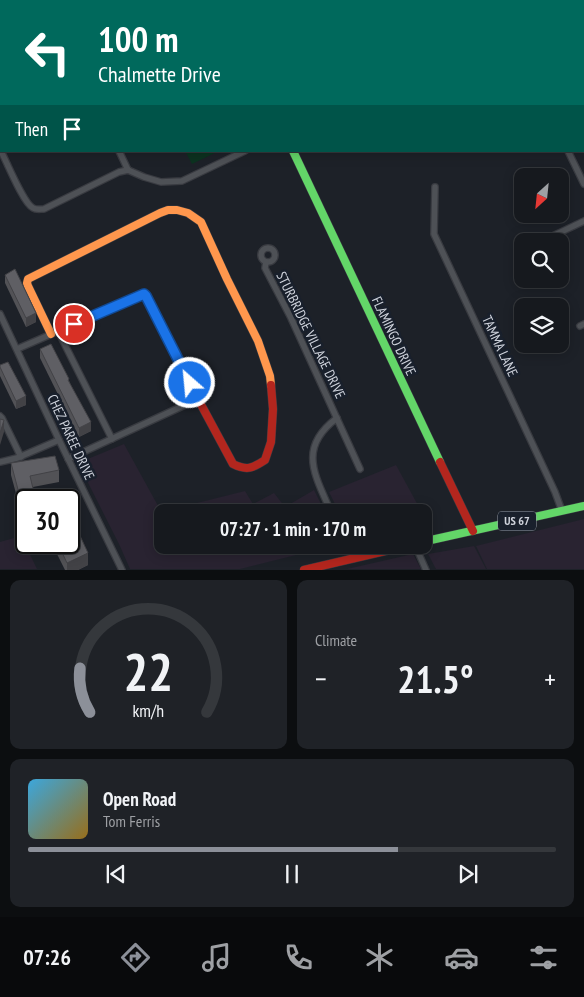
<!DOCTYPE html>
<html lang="en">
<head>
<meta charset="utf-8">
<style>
	body { margin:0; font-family:"PT Sans Narrow",sans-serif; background:#1f2227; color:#f1f3f6; height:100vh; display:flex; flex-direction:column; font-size:19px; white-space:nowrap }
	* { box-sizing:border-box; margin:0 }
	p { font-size:16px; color:#9ea0a4 }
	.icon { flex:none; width:28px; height:28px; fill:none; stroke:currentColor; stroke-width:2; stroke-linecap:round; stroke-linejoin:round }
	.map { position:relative; height:570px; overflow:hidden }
	.sheet { display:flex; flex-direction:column; gap:10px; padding:10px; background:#0c0e10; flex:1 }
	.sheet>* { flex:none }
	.guide { position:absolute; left:0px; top:0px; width:585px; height:152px; box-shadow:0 2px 12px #0003,0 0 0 1px #35383c; background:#00695c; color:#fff; overflow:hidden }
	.needle { width:32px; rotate:207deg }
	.buttons { position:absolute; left:514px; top:168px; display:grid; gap:10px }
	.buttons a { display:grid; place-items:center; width:55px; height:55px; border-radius:10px; background:#16191e; box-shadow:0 2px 12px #0003,0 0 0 1px #35383c; font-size:25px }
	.speed { position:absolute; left:15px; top:489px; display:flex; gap:10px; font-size:25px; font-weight:700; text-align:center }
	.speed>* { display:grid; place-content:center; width:65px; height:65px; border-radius:50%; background:#16191e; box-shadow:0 2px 12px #0003,0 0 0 1px #35383c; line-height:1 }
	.speed .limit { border:2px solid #111; border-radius:8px; background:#fff; color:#111 }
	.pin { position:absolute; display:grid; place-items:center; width:42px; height:42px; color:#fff; margin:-21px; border:2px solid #fff; border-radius:50%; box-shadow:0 1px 5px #0007 }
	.me { position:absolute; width:55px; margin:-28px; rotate:333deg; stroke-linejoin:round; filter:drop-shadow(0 0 4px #0008) }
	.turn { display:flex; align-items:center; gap:18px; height:105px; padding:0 15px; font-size:22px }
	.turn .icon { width:65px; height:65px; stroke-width:2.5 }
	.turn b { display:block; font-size:35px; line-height:42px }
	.then { display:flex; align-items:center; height:48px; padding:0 15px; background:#0003; gap:10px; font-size:19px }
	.big { font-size:38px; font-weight:700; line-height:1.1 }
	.sheet .card { flex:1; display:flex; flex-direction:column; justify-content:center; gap:8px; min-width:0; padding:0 18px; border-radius:10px; background:#1f2227 }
	.sheet .dial { align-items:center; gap:0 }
	.dial svg { height:130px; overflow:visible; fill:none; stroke:#35383c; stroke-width:7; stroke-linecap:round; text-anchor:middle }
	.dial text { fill:#f1f3f6; stroke:none }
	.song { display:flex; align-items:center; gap:15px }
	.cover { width:60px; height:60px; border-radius:8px; background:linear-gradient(135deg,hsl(200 70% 55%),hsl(40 70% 35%)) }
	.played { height:5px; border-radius:2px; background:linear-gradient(90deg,#8c9099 70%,#35383c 70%) }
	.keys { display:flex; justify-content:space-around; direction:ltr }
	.heat { display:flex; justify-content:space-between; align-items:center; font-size:28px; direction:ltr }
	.sheet .tiles { flex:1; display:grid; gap:10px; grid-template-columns:1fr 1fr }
	.card:last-child { grid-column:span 2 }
	.trip { position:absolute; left:154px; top:504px; width:278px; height:50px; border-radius:10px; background:#16191e; box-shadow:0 2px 12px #0003,0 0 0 1px #35383c; font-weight:700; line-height:50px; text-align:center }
	.tabs { display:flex; height:80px; justify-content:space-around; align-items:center; background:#090a0c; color:#9ea0a4 }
	.tabs .icon { width:35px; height:35px }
	.tabs .on { color:#8c9099 }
	.tabs b { font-size:22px; color:#f1f3f6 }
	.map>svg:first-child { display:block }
	.commercial { fill:#292331 }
	.green { fill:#0c3220 }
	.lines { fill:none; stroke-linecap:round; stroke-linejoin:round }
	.street-casing { stroke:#393b41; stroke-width:8 }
	.fast-casing { stroke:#393b41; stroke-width:9 }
	.slow-casing { stroke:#393b41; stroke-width:9 }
	.jam-casing { stroke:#393b41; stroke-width:9 }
	.street { stroke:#4e5156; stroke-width:5.5 }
	.fast { stroke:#63d668; stroke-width:8 }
	.slow { stroke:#ff974d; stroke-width:8 }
	.jam { stroke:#b3261e; stroke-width:8 }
	.wall { fill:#525256 }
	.shaded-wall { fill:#424246 }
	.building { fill:#5f5f64; stroke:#424246 }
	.route-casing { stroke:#114b97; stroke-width:12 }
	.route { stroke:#1a73e8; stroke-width:9 }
	.labels { text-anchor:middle; stroke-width:5; stroke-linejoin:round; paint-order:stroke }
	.shield { fill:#19202c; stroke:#999ea8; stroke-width:1 }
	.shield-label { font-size:12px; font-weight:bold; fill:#d0d4dd }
	.street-label { font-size:14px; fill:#d0d4dd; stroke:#19202c }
</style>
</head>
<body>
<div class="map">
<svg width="584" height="570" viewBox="0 0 584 570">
	<rect width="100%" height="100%" fill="#1d2128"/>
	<g class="commercial">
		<polygon points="124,444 162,513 162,545 336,545 240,569 130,569 119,544 78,463"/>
		<polygon points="396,465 420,509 419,512 339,512 329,492"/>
		<polygon points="314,490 325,512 182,512 181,507 245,491 253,504 274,493 285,507"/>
		<polygon points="584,519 584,569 487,569 476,546"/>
		<polygon points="21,536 37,569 0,569 0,542"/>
		<polygon points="474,546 486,569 436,569 428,554"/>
		<polygon points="413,554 421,569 347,569"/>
	</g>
	<g class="green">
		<polygon points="95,0 241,0 242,1 96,1"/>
		<polygon points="185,151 219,151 192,164"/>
	</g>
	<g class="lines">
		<defs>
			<g id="street">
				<polyline points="48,0 48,1"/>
				<polyline points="266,0 267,1"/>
				<polyline points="494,0 495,1"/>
				<polyline points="350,1 353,0"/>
				<path d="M0 149C6 160 23 203 33 208 36 210 40 209 44 209L119 172 128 170 144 177 161 182 182 181 245 151"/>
				<polyline points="119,151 128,170"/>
				<polyline points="568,151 584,184"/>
				<polyline points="435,187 434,234 555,492 562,511"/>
				<polyline points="542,241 584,221"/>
				<circle cx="268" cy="255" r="7"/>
				<polyline points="266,262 265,268 291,318 360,469"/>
				<polyline points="0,314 59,440 122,570"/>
				<polyline points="580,326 584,324"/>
				<polyline points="58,331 112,439"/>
				<polyline points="17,349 144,294 146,296 198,399 68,459"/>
				<polyline points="0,416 2,418 21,457"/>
				<polyline points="0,462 17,458 59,440"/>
				<path d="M331 512C315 475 297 448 337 418"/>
				<polyline points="348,545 353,559"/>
				<polyline points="415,545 426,570"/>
			</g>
			<g id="fast">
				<polyline points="293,151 440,462"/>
				<polyline points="422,542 584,506"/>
			</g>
			<polyline id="slow" points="51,334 28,286 27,283 28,279 160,213 168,210 177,210 188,213 201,222 227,279 258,341 270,376 271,385"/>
			<g id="jam">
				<path d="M198 399 233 464C247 471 253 468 265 460L271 442 273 409 271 385"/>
				<polyline points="440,462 473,531"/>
				<polyline points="304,570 411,545"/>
			</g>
		</defs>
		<use href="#street" class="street-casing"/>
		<use href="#fast" class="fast-casing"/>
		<use href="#slow" class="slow-casing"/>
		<use href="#jam" class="jam-casing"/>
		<use href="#street" class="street"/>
		<use href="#fast" class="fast"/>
		<use href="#slow" class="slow"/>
		<use href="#jam" class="jam"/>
	</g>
	<g class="wall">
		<polygon points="5,275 36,322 26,327 5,283"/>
		<polygon points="40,349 69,381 91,431 79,437 40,358"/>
		<polygon points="0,365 26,405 16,409 0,376"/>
		<polygon points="11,463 59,470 59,482 33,487 35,500 26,500 26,511 21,512 11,475"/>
		<polygon points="53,542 69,542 88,565 78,570 65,570 53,546"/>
	</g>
	<g class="shaded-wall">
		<polygon points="36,313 36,322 26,327 26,318"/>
		<polygon points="26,396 26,405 16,409 16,401"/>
		<polygon points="4,420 4,432 0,445 0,433"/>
		<polygon points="91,422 91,431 79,437 79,428"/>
		<polygon points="35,497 35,500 26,500 26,511 21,512 21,501"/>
		<polygon points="88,553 88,565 78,570 67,570 67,563"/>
	</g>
	<g class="building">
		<polygon points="15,269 36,313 26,318 5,275"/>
		<polygon points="51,344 69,379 68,380 91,422 79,428 40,349"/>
		<polygon points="8,362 26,396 16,401 0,367 0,365"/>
		<polygon points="0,419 4,420 0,433"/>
		<polygon points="55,456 59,470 30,476 35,497 21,501 11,463"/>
		<polygon points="75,525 88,553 67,563 57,542 69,542 69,527"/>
	</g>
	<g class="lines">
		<defs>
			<polyline id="route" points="74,324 144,294 146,296 190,383"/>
		</defs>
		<use href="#route" class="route-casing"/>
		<use href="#route" class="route"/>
	</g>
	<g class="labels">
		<rect class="shield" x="498" y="511.5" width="38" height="19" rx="4"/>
		<g class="shield-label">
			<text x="517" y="525">US 67</text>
		</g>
		<g class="street-label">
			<text transform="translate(311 335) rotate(64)" y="5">STURBRIDGE VILLAGE DRIVE</text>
			<text transform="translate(394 336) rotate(65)" y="5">FLAMINGO DRIVE</text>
			<text transform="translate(500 346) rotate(65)" y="5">TAMMA LANE</text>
			<text transform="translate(71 437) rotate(65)" y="5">CHEZ PAREE DRIVE</text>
		</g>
	</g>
</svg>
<div class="buttons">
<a><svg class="needle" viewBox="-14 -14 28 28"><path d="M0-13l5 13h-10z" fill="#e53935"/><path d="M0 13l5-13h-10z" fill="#9ea0a4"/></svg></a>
<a><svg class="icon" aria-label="search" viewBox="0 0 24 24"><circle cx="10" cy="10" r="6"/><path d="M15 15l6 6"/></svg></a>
<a><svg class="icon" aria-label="layers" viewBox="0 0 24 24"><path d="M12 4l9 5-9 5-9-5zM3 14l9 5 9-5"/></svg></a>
</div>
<div class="speed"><div class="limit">30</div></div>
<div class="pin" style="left:74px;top:324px;background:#d93025"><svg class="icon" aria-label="arrive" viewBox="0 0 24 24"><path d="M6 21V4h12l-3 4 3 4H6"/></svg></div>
<svg class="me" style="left:190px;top:383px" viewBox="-20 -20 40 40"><circle r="17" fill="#1a73e8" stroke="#fff" stroke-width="3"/><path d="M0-11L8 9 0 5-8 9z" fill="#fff"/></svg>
<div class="trip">07:27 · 1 min · 170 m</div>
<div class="guide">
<div class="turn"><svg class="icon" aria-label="left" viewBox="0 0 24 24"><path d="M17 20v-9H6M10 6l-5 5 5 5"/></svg><div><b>100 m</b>Chalmette Drive</div></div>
<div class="then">Then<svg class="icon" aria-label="arrive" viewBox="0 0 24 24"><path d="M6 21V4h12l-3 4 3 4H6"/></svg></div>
</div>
</div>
<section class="sheet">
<div class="tiles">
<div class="card dial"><svg viewBox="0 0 100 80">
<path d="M14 69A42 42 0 1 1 86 69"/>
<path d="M14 69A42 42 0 0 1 8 42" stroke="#8c9099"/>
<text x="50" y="56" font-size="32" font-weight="700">22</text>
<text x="50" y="72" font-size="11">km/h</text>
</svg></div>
<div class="card"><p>Climate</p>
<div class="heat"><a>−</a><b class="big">21.5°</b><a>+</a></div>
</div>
<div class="card">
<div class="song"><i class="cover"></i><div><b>Open Road</b><p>Tom Ferris</p></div></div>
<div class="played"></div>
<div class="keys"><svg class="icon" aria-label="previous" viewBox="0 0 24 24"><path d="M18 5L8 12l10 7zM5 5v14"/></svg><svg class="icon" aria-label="pause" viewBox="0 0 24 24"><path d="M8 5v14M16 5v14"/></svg><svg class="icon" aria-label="next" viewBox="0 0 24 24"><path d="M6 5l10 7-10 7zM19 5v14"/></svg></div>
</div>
</div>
</section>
<nav class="tabs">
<b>07:26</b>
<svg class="icon on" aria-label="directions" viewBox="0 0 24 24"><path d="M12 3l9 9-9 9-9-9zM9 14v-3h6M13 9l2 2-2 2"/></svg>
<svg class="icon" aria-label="music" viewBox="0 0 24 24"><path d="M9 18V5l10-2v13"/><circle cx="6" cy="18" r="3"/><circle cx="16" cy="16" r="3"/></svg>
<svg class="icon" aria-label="phone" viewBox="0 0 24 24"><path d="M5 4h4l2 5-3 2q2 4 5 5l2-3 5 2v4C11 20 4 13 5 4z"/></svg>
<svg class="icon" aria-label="climate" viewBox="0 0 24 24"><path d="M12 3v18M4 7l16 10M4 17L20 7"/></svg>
<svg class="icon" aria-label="car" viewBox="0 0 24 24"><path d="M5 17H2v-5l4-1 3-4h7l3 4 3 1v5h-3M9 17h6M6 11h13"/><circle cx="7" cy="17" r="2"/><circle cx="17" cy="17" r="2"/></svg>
<svg class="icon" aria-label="filters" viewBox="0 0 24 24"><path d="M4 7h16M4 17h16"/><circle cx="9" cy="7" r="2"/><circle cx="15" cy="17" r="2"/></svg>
</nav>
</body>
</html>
